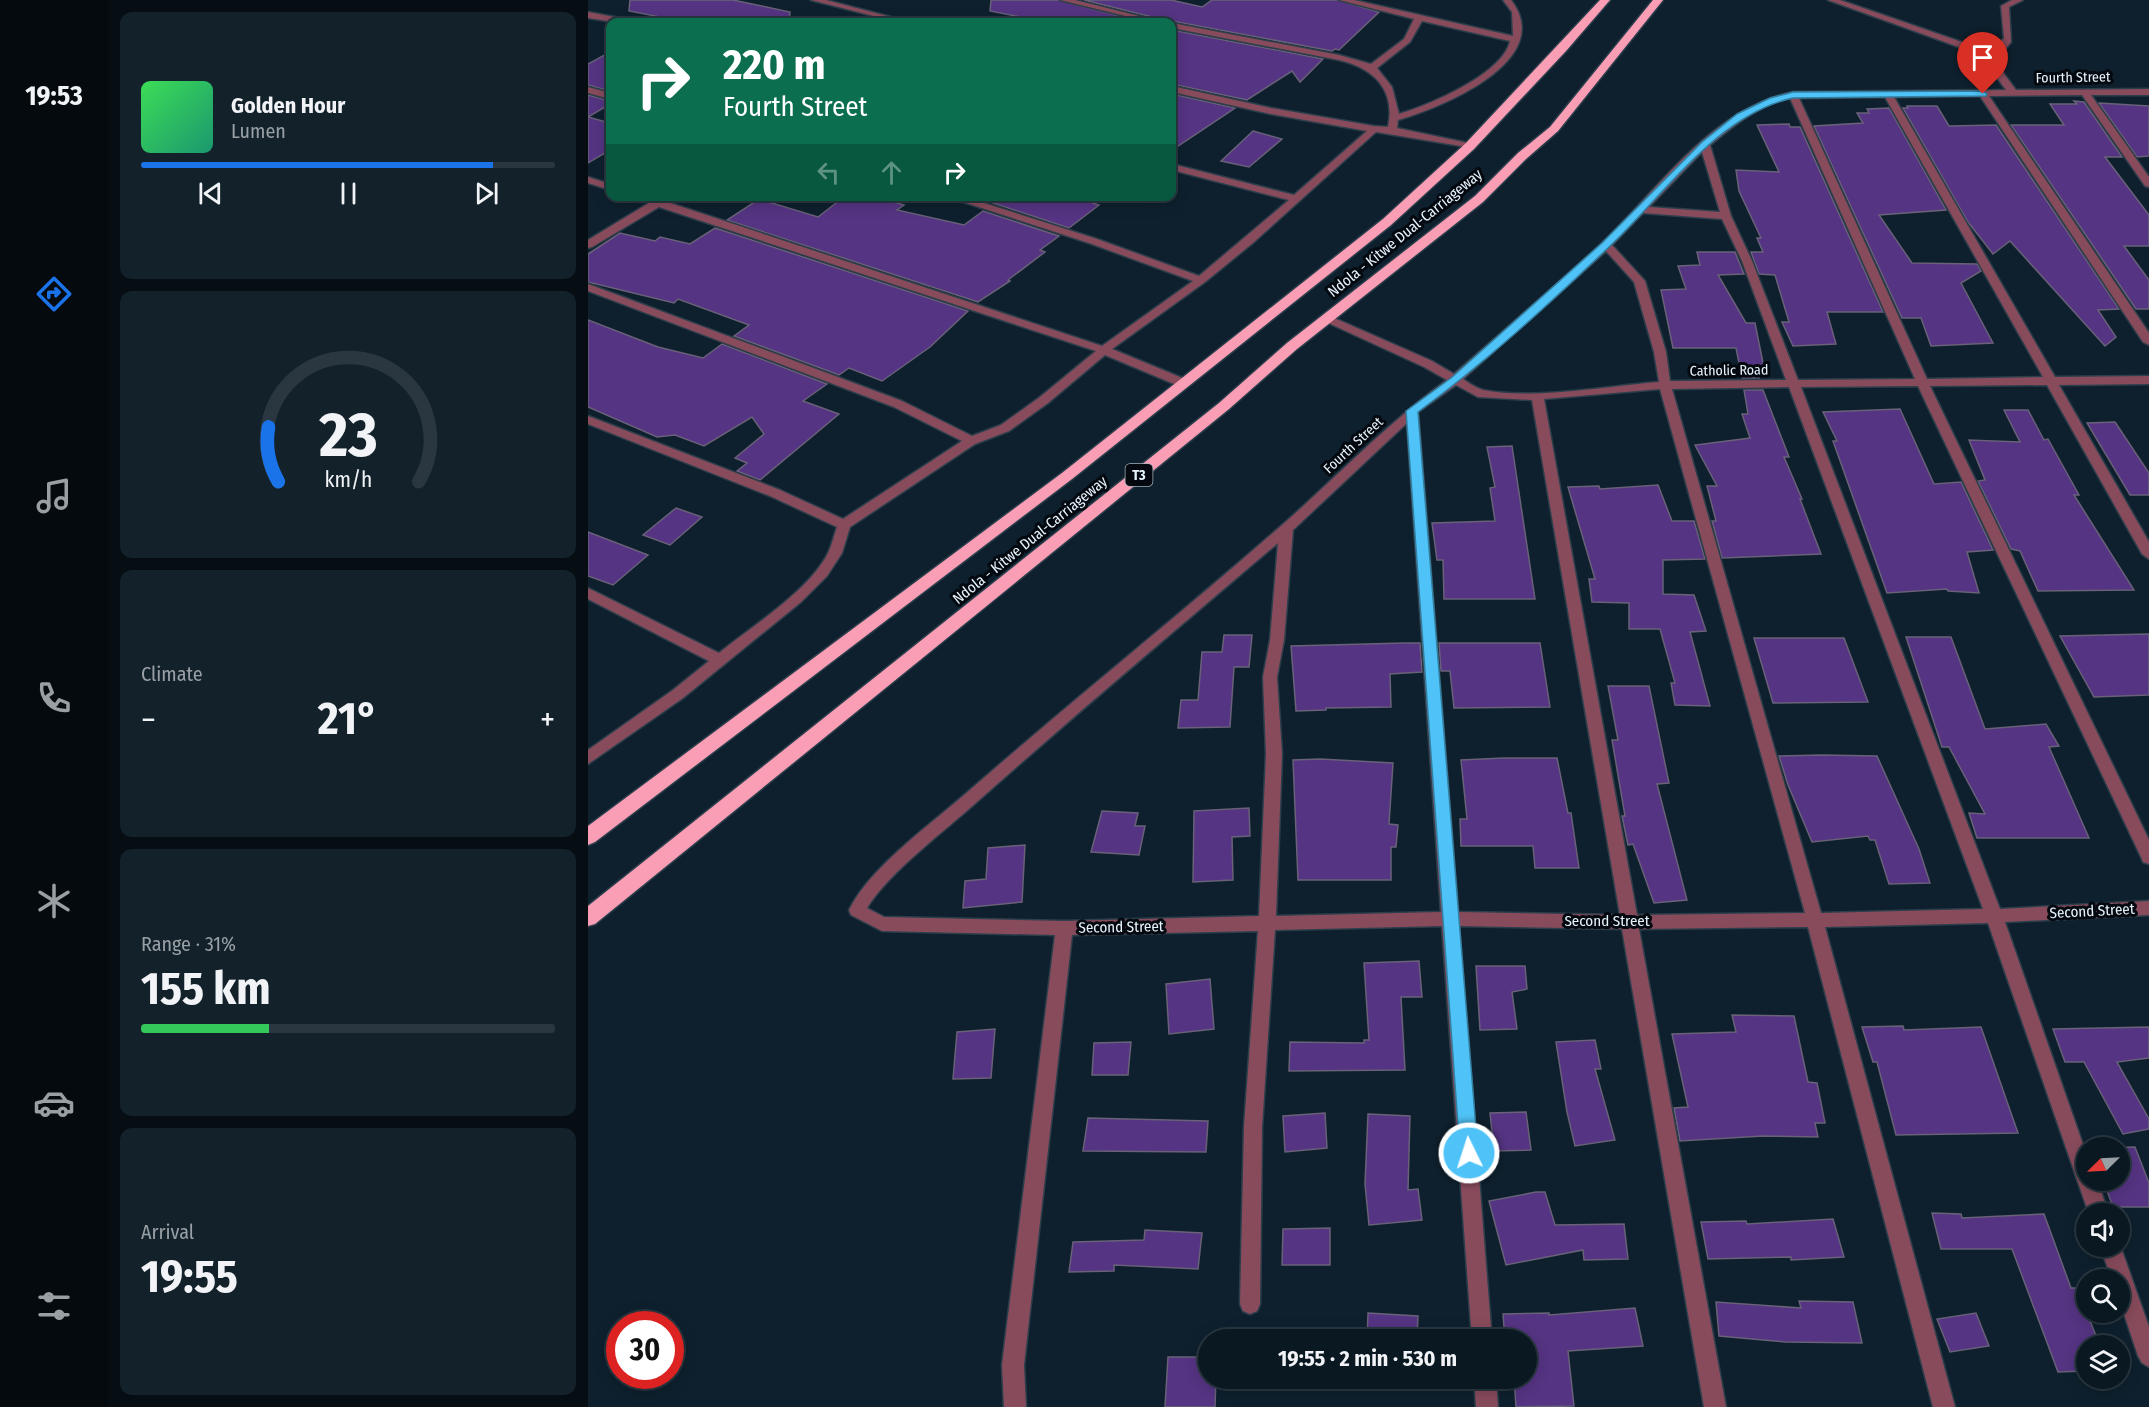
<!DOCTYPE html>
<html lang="en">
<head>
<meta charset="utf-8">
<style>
	body { margin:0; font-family:"Fira Sans Condensed",sans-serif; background:#13212a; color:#f1f3f6; height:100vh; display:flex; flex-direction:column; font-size:22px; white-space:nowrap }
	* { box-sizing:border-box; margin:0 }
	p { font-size:20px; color:#99a0a5 }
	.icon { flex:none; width:33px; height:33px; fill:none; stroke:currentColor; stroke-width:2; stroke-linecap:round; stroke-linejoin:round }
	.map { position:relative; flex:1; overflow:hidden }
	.panel { display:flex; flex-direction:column; gap:12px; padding:12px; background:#060d13; width:480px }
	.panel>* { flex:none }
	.top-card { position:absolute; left:18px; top:18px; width:570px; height:183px; border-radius:12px; box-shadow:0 3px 15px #0003,0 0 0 2px #2a3740; background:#0b6e4f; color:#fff; overflow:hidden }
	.needle { width:39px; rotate:246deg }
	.controls { position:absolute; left:1488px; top:1137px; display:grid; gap:12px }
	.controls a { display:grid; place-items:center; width:54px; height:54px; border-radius:50%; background:#0a1822; box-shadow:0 3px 15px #0003,0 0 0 2px #2a3740; font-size:30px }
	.speed { position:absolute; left:18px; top:1311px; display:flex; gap:12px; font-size:30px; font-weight:700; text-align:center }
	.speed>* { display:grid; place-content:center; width:78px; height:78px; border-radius:50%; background:#0a1822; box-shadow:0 3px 15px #0003,0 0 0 2px #2a3740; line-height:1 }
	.speed .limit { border:9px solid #d22; background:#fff; color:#111 }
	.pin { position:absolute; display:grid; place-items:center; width:51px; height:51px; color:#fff; margin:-62px -26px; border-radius:50% 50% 50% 0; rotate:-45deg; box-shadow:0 0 6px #0007 }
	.pin .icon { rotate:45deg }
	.me { position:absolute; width:66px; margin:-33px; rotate:356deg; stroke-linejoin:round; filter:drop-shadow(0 0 4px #0008) }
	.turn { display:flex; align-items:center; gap:21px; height:126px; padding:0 18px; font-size:27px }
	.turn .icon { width:78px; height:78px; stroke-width:2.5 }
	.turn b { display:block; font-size:42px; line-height:51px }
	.lanes { display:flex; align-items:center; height:57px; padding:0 18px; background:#0003; justify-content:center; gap:30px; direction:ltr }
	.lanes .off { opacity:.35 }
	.big { font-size:45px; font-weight:700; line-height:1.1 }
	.panel .widget { flex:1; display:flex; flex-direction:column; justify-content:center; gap:9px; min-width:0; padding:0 21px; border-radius:12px; background:#13212a }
	.panel .dial { align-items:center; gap:0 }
	.dial svg { height:156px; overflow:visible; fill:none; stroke:#2a3740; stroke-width:7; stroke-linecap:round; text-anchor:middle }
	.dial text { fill:#f1f3f6; stroke:none }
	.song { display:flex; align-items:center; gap:18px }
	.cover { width:72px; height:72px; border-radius:9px; background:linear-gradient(135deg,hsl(130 70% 55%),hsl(160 70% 35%)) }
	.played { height:6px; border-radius:3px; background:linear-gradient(90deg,#1a73e8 85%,#2a3740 85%) }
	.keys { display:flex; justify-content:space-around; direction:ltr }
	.heat { display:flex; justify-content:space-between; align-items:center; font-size:33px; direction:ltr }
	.charge { height:9px; border-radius:4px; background:linear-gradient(90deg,#34c759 31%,#2a3740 0) }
	.trip { position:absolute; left:610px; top:1329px; width:339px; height:60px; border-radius:30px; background:#0a1822; box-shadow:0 3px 15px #0003,0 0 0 2px #2a3740; font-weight:700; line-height:60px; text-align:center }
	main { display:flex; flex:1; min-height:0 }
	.tabs { display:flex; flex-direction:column; width:108px; justify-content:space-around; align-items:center; background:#040a0e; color:#99a0a5 }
	.tabs .icon { width:42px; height:42px }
	.tabs .on { color:#1a73e8 }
	.tabs b { font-size:27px; color:#f1f3f6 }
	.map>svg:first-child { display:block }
	.building { fill:#553483; stroke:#686178; stroke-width:1.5 }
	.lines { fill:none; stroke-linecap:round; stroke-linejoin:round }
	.street-casing { stroke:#2d3e4b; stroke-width:3 }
	.highway-casing { stroke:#2d3e4b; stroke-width:3 }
	.street { fill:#884b5c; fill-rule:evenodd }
	.highway { fill:#fa9eb6; fill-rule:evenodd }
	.route { fill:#4fc3f7; stroke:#337fa1; stroke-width:1.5 }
	.labels { text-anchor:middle; stroke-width:6; stroke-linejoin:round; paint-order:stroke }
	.far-street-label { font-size:14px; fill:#e8f4fd; stroke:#03090f }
	.shield { fill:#03090f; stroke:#a3aeb6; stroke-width:1.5 }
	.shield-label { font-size:14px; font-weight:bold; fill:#e8f4fd }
	.street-label { font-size:15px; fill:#e8f4fd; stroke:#03090f }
</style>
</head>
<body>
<main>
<nav class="tabs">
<b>19:53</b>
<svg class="icon on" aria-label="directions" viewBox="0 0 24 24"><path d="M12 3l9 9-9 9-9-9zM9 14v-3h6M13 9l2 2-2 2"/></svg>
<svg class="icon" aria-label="music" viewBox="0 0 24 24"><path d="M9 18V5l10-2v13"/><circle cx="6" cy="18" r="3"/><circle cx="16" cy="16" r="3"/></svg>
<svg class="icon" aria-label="phone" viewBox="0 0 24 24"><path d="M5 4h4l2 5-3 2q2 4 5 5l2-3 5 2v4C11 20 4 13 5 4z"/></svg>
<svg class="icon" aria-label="climate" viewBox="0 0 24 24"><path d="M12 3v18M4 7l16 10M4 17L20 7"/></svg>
<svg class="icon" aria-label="car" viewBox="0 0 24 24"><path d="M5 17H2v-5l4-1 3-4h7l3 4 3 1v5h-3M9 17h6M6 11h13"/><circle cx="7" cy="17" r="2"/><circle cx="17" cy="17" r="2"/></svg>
<svg class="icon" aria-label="filters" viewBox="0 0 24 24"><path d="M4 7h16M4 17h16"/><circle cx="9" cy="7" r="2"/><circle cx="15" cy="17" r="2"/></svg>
</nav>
<section class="panel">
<div class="widget">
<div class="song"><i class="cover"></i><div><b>Golden Hour</b><p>Lumen</p></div></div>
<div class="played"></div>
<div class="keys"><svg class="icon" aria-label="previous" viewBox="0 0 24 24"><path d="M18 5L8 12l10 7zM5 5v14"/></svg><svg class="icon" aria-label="pause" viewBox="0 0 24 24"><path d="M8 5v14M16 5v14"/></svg><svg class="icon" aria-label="next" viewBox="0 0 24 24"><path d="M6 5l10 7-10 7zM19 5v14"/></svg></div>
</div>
<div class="widget dial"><svg viewBox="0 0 100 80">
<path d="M14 69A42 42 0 1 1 86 69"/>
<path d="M14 69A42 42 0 0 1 9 41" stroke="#1a73e8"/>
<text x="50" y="56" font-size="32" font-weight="700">23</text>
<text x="50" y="72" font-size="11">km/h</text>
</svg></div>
<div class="widget"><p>Climate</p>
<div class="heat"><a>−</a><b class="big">21°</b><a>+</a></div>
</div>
<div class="widget"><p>Range · 31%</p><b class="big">155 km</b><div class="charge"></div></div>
<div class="widget"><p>Arrival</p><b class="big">19:55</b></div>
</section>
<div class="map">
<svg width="1561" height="1407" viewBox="0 0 1561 1407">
	<rect width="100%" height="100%" fill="#0e202e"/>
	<g class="building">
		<polygon points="42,0 145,0 202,12 201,22 98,22 41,11"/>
		<polygon points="403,0 470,0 555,22 459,22 402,11"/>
		<polygon points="496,0 583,0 614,7 624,0 749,0 791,12 751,50 747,49 744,51 584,21 577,22 576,20"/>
		<polygon points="584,30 735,59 712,82 704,71 659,100 584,84"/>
		<polygon points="22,52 22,91 0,85 0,64"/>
		<polygon points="584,94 647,108 584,150"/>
		<polygon points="0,95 22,101 22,104 0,117 22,123 22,150 0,163"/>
		<polygon points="1486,101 1496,102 1534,157 1517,157 1561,215 1561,246 1536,246 1561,280 1561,309 1548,309 1423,125 1476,125 1462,104 1489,104"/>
		<polygon points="1511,103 1561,106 1561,156 1549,157"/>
		<polygon points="1319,106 1349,106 1361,126 1408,125 1531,309 1510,310 1528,337 1517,346 1422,241 1405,254 1380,222 1315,108 1320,108"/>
		<polygon points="1301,108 1358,210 1291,215 1324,263 1389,264 1393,271 1373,283 1405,343 1343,346 1333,318 1314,318 1226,126 1275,123 1269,113 1281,113 1279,109"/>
		<polygon points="1201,124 1202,127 1212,127 1295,312 1239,312 1248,344 1205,346 1194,322 1201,322 1187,275 1171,274 1163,252 1175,252 1169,238 1173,238 1151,191 1148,170 1191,172 1169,125"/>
		<polygon points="665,131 694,139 661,167 633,161"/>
		<polygon points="257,196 285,196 316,205 309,210 376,225 395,211 471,236 452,250 457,252 420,280 422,281 390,302 139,220 171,199 230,217"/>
		<polygon points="414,196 484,196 511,205 481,228 405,203"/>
		<polygon points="127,228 380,311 342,347 294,381 261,368 251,375 146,336 161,325 90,299 86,303 0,282 0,254 32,233 67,241 72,237 102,244"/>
		<polygon points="1109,252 1147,252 1156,274 1130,275 1158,323 1167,323 1177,373 1169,373 1171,378 1154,378 1148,348 1085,348 1073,290 1098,289 1090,266 1112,265"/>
		<polygon points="0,320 70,347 115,358 134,344 239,384 215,401 251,414 172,480 149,471 159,463 147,458 176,434 164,417 116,446 87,435 69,437 0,407"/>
		<polygon points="1156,390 1175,390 1201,457 1196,457 1214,499 1212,499 1233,554 1134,558 1124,521 1128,521 1119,486 1129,486 1107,445 1162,438 1154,414 1160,414"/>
		<polygon points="1312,409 1346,484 1373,482 1405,550 1379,552 1391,593 1360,591 1359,589 1299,593 1245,441 1249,441 1235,412"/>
		<polygon points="1416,410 1440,410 1456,440 1460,439 1491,495 1486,495 1546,590 1450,591 1432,551 1423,549 1390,481 1397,480 1381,440 1432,442"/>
		<polygon points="1527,422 1561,473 1561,495 1542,495 1499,423"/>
		<polygon points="924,446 947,599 856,599 855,560 849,560 844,523 907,521 902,488 907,487 899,447"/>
		<polygon points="1070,485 1084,521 1106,521 1117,559 1075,560 1075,594 1106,595 1118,631 1102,632 1122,706 1087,705 1083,683 1087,683 1072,629 1041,629 1041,603 1004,602 1001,579 1007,579 980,487 1011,486 1012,489"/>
		<polygon points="88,508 114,517 82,545 55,535"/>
		<polygon points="0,532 60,555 25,585 0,576"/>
		<polygon points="1561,634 1561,695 1506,697 1472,636"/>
		<polygon points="636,635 664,635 661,667 646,667 642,727 590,728 593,700 610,700 614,652 634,652"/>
		<polygon points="1318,637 1363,637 1397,729 1458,724 1471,746 1461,747 1501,838 1389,838 1381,813 1397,814 1361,747 1354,747"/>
		<polygon points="1166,638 1256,638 1280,702 1185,703"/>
		<polygon points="816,643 832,643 834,672 802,674 803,707 738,708 738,710 708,711 703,646"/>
		<polygon points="851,643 952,643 962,707 866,708 862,671 853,671"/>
		<polygon points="1020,686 1061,686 1081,783 1069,784 1099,900 1066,903 1045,844 1040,845 1034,816 1037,816 1024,740 1030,740"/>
		<polygon points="1234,755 1289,756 1331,849 1342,883 1301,884 1287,840 1282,840 1280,836 1224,842 1200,785 1191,756"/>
		<polygon points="916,758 969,758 980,813 983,813 991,868 947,868 945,846 873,846 872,819 879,819 873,760"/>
		<polygon points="732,759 805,763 801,824 810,825 808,847 803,847 803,880 710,880 705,760"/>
		<polygon points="661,808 662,836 644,837 645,880 605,882 606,811"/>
		<polygon points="514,811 550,813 547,826 557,826 551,855 503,852"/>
		<polygon points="437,845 434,902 375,908 377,881 398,879 400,848"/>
		<polygon points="831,961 834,997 813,997 817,1070 701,1071 702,1042 776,1043 776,1040 781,1040 776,963"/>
		<polygon points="888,966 937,966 939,989 924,992 929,1029 892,1030"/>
		<polygon points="622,979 626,1029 581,1034 578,984"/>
		<polygon points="1144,1015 1206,1016 1220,1082 1229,1083 1237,1123 1227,1123 1230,1137 1175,1136 1092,1141 1086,1108 1100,1107 1084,1034 1148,1032"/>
		<polygon points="1315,1026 1316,1030 1393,1027 1430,1133 1308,1135 1289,1062 1285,1062 1274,1027"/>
		<polygon points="1561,1027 1561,1058 1529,1062 1561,1119 1561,1129 1535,1134 1496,1062 1477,1062 1465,1029"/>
		<polygon points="407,1029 403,1078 365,1079 369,1032"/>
		<polygon points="1007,1040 1013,1069 1007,1069 1027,1140 987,1146 979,1112 968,1042"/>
		<polygon points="543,1042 540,1075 504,1075 506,1043"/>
		<polygon points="938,1112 943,1150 906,1151 902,1113"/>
		<polygon points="737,1113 739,1148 697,1152 695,1116"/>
		<polygon points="780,1114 822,1116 820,1190 830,1189 834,1220 781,1225 777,1184"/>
		<polygon points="500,1118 620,1121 618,1152 495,1151"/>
		<polygon points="1547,1147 1561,1183 1561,1207 1525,1207 1515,1180 1532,1180 1532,1148 1515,1148"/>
		<polygon points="948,1192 957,1192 967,1225 1036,1224 1040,1259 996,1260 995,1250 918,1265 901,1201"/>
		<polygon points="1344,1213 1373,1214 1374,1218 1456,1214 1483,1288 1489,1288 1512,1346 1498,1346 1498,1371 1470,1372 1424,1249 1353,1249"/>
		<polygon points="1245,1219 1256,1257 1203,1260 1203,1257 1120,1259 1113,1222 1158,1221 1159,1224"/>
		<polygon points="742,1228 742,1265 694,1265 695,1229"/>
		<polygon points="557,1230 614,1233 610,1269 526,1265 526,1271 481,1272 485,1242 556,1240"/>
		<polygon points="1211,1301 1265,1302 1274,1343 1197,1342 1131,1336 1128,1302 1213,1308"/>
		<polygon points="1047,1308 1055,1346 980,1351 986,1406 928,1407 926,1378 939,1378 939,1340 917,1340 915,1314 961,1313 961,1315"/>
		<polygon points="780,1313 830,1316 829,1340 779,1340"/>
		<polygon points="1388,1313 1401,1346 1362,1352 1349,1319"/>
		<polygon points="580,1357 621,1357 621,1378 628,1378 627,1407 577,1407"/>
	</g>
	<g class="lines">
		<defs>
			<g id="street">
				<polygon points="223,0 238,0 322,22 309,22"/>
				<polygon points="472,0 487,0 575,22 562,22"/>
				<path d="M751 0H766L925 36 924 12 915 0H923C969 60 855 107 810 120L809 128 885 144V148L788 132 666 242 617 282 524 349 599 380V386H591L517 355 460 403 421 431 387 444 262 527 254 553 239 576 213 602 95 698 0 764V750L85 690 121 661 0 599V588L131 653C163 627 222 590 240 553 244 545 246 535 249 527L182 496 0 424V416L192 490 255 519 374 441 306 407 0 291V284L314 401 384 436 413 425 452 397 508 351 71 207 4 247 0 248V240L61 203 44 196H61L514 346 605 281 501 243 357 196H374L509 239 611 276 701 200 584 170V164L706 195 779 131 683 114 584 92V86L683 108 786 126 800 127C808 89 785 68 751 60L584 28V23L751 55 783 64 816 39 826 19ZM834 21 922 41C915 74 841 105 811 114L804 87 789 68 822 42Z"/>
				<path d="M1240 0H1252L1388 47 1401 57 1416 38 1413 6 1424 0H1435L1421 7 1423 42 1407 62 1428 90 1561 89V95H1503L1561 177V187L1557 186 1494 95 1401 96 1561 333V345L1555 342 1392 96 1306 97 1467 377 1561 376V384L1471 385 1561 542V559L1554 554 1459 385 1342 386 1561 840V864L1555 862 1553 857 1330 386 1213 387 1412 909 1561 901V915L1417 922 1498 1153V1180H1509L1521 1214H1501L1400 923 1237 927 1367 1407H1345L1220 927 1051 929 1138 1407H1116L1034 929 871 926 904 1340H884L854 926 687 930 674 1127 672 1304 669 1311 662 1314 655 1311 652 1304 656 1127 670 931 484 935 436 1365 438 1407H416L414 1365 467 935 294 931 263 915 261 910C282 868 339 827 375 796 480 704 588 618 693 526 749 477 798 424 859 380L836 367 736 321V317H744L844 361 866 374C915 331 966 288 1014 243 1071 189 1123 109 1205 92L1418 90 1399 64 1382 51ZM1297 97 1455 377 1339 379 1211 98ZM1202 98 1327 379 1210 380 1164 261 1143 216 1122 145C1147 125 1170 105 1202 98ZM1114 152 1132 212 1061 207ZM1055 213 1134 219 1154 261 1198 380 1082 381 1078 352 1057 281 1024 245ZM1018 251 1046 282 1066 352 1071 382C1020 386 943 400 895 390 888 388 881 383 875 379ZM868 385 890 397 944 400 1032 915 870 912 830 412ZM1201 387 1395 909 1233 913 1084 389ZM1072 389 1217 913 1049 915 956 399ZM819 423 853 912 688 916 694 754 689 677 696 640 705 530ZM690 543 682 640 675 677 678 754 671 916 476 921 296 917 279 908C301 872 358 830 390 801 489 713 590 628 690 543Z"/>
				<polygon points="0,12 37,19 41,22 26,22 0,18"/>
				<polygon points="0,87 22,93 22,99 0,93"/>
				<polygon points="0,177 22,184 22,190 0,183"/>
				<polygon points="1532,1245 1561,1327 1561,1367 1554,1363 1550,1356 1532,1302 1532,1280 1524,1280 1512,1246"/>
				<polygon points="886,1378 908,1378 910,1407 888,1407"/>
			</g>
			<g id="highway">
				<polygon points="1012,0 1022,0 978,51 886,149 803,225 484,479 7,842 0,845 0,826 474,473 795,219 878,143"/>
				<polygon points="1065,0 1075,0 970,131 938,159 895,202 709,349 641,409 7,924 0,926 0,906 631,403 699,343 887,196 930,153 962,127"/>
			</g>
		</defs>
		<use href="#street" class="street-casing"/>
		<use href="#highway" class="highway-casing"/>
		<use href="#street" class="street"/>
		<use href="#highway" class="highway"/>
	</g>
	<path class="route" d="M1395 91 1399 94 1398 96 1205 98C1128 115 1075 197 1020 248 960 305 897 363 830 412L890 1153 887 1159 881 1161 875 1159 872 1153 818 411 863 378 1014 243 1114 142 1149 114 1182 98 1205 92Z"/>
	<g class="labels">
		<g class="far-street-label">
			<text transform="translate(1485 77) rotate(-1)" y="5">Fourth Street</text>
			<text transform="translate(1141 370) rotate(-1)" y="5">Catholic Road</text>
			<text transform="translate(765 445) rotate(-43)" y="5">Fourth Street</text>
		</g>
		<rect class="shield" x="537.5" y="464" width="27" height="22" rx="4.5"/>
		<g class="shield-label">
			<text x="551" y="480">T3</text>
		</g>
		<g class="street-label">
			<text transform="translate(817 233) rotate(-39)" y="5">Ndola - Kitwe Dual-Carriageway</text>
			<text transform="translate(442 540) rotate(-39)" y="5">Ndola - Kitwe Dual-Carriageway</text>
			<text transform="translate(1504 911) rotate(-3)" y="5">Second Street</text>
			<text x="1019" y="926">Second Street</text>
			<text transform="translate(533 927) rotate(-1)" y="5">Second Street</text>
		</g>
	</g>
</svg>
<div class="controls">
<a><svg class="needle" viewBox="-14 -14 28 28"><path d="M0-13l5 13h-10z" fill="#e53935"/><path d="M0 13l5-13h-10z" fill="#99a0a5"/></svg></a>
<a><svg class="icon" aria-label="sound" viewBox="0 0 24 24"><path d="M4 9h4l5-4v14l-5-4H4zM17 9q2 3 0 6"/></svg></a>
<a><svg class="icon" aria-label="search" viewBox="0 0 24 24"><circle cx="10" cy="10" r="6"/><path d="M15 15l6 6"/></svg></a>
<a><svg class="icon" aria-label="layers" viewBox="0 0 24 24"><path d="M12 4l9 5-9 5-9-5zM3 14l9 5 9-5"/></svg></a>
</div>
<div class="speed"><div class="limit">30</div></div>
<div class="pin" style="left:1395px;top:94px;background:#d93025"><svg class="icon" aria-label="arrive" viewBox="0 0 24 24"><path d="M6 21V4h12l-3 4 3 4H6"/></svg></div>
<svg class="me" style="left:881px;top:1153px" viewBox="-20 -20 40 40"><circle r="17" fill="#4fc3f7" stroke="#fff" stroke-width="3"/><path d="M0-11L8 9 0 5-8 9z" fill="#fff"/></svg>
<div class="trip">19:55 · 2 min · 530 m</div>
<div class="top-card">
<div class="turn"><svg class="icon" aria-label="right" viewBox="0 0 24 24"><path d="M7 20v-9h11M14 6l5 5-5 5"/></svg><div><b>220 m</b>Fourth Street</div></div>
<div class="lanes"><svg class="icon off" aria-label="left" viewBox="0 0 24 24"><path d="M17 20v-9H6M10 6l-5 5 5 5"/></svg><svg class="icon off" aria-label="ahead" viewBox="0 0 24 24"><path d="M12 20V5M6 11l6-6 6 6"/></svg><svg class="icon" aria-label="right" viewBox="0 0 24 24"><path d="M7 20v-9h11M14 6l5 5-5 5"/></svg></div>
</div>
</div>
</main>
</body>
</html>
